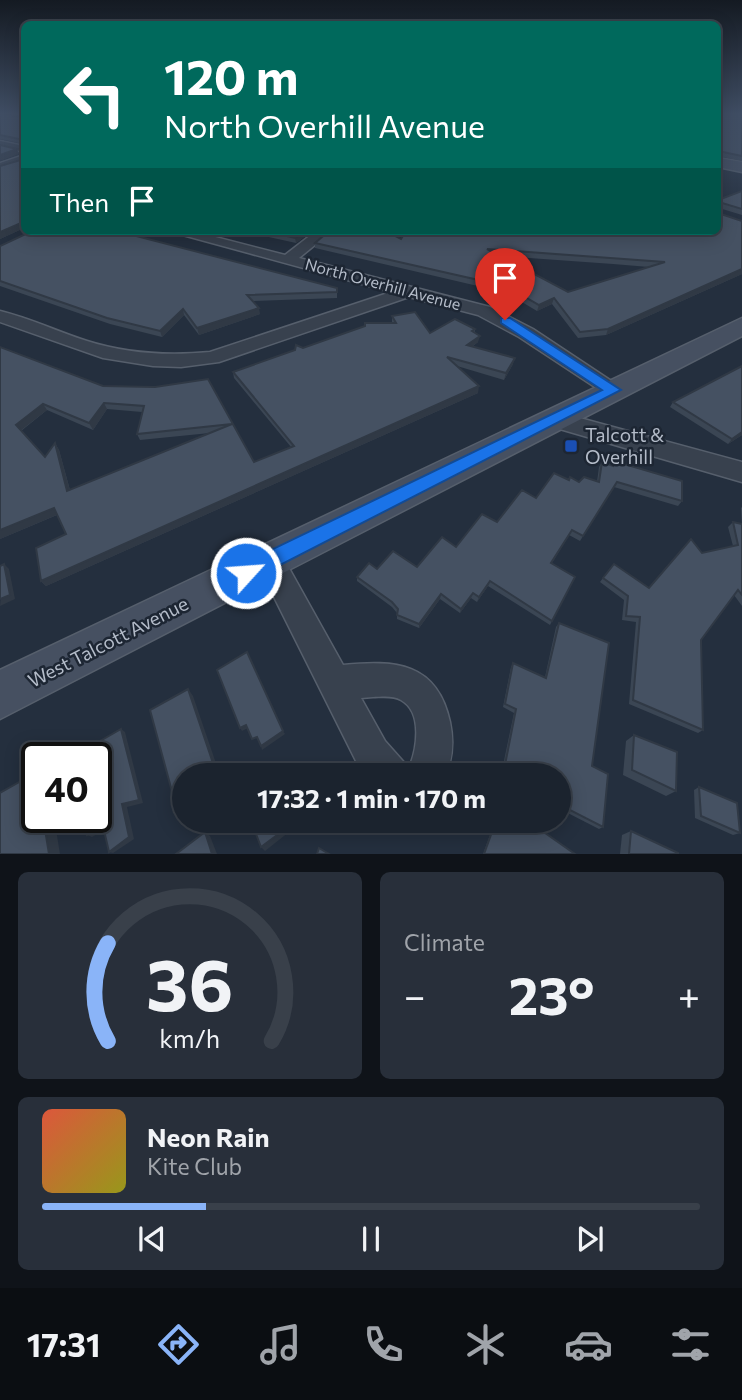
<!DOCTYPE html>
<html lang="en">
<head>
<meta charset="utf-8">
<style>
	body { margin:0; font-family:Commissioner,sans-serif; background:#282f3a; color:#f1f3f6; height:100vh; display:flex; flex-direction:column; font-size:26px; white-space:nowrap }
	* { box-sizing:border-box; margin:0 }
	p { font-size:23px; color:#a0a4aa }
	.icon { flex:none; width:38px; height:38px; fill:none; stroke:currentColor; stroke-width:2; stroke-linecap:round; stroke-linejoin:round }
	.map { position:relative; height:854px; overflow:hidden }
	.details { display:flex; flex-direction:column; gap:18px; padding:18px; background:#0f1319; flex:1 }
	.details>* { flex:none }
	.banner { position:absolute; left:21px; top:21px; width:700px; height:214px; border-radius:10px; box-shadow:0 4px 18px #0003,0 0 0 2px #39404a; background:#00695c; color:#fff; overflow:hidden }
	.speed { position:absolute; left:21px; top:742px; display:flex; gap:14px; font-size:35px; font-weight:700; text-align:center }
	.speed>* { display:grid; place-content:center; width:91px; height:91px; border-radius:50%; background:#1b232e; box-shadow:0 4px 18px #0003,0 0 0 2px #39404a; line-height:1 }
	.speed .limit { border:4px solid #111; border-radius:10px; background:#fff; color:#111 }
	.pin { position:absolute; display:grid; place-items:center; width:60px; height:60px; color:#fff; margin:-72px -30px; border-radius:50% 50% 50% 0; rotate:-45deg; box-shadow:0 0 7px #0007 }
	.pin .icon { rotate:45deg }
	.me { position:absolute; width:77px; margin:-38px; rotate:64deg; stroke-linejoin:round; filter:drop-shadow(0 0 5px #0008) }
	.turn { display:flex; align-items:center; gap:24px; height:147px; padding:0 28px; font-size:32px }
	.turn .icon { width:91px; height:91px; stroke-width:2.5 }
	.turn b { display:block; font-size:49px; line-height:60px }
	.then { display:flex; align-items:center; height:66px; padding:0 28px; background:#0003; gap:14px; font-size:26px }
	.big { font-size:52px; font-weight:700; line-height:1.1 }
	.details .tile { flex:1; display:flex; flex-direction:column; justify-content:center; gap:10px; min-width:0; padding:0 24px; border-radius:10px; background:#282f3a }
	.details .dial { align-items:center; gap:0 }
	.dial svg { height:182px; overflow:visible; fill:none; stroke:#39404a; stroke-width:7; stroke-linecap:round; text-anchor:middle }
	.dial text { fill:#f1f3f6; stroke:none }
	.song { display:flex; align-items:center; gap:21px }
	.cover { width:84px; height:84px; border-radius:10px; background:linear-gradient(135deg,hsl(10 70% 55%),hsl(60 70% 35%)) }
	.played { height:7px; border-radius:4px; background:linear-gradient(90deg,#8ab4f8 25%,#39404a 25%) }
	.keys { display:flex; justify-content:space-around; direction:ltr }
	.heat { display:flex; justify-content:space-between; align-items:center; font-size:38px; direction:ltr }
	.details .tiles { flex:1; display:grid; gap:18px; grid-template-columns:1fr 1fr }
	.tile:last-child { grid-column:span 2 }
	.trip { position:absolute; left:172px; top:763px; width:399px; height:70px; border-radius:35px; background:#1b232e; box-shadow:0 4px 18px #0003,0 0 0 2px #39404a; font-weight:700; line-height:70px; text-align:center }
	.menu { display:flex; height:112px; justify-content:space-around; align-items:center; background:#0b0e12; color:#a0a4aa }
	.menu .icon { width:49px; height:49px }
	.menu .on { color:#8ab4f8 }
	.menu b { font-size:32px; color:#f1f3f6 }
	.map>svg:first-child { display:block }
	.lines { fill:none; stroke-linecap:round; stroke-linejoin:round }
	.lane-casing { stroke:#565f6c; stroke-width:4 }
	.street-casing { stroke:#565f6c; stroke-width:3 }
	.secondary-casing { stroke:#565f6c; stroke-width:3 }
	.lane { fill:#38414e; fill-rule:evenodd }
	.street { fill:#38414e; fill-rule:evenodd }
	.secondary { fill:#465061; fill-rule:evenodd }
	.wall { fill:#3b4654; fill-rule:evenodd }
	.shaded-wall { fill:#303945 }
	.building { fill:#455162; stroke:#303945; stroke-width:2; fill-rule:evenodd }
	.route { fill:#1a73e8; stroke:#114b97; stroke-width:2 }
	.transit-dot { fill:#1a4fb4; stroke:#1d2633; stroke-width:2.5 }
	.labels { text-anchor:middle; stroke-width:5; stroke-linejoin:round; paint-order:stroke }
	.far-street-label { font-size:16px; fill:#b4bcc9; stroke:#1d2633 }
	.poi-label { font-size:19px; fill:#b4bcc9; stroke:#1d2633; text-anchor:start }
	.street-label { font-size:19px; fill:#b4bcc9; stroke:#1d2633 }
</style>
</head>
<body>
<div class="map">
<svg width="742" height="854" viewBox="0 0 742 854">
	<rect width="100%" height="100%" fill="#242f3e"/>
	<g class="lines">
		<defs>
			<polygon id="lane" points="0,113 24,116 24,118 1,114"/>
			<g id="street">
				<polygon points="0,141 24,146 24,152 0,147"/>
				<polygon points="24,155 24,162 0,170 0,163"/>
				<path d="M168 231H192L285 255 316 231H332L299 258 490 307 533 329 625 390 621 395H607L519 337 478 315 409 297 219 362 181 367 153 366 103 358 0 322V311C30 318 58 332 87 341 128 354 167 356 210 352L391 292Z"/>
				<polygon points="554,411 742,462 742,482 546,425 543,419 546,413"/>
				<path d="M270 548 280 552 343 665C395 660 437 662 450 722 454 741 453 757 446 775H367L359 767 256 561 260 552ZM373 697C381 697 393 695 401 700 423 712 417 749 409 768L385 741 361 698Z"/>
			</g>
			<g id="secondary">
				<polygon points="718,158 742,162 742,172 718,167"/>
				<polygon points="742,318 742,336 0,719 0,670"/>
			</g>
		</defs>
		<use href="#lane" class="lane-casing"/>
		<use href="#street" class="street-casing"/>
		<use href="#secondary" class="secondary-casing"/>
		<use href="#lane" class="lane"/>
		<use href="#street" class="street"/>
		<use href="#secondary" class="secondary"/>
	</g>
	<g class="wall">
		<polygon points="0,113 22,117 23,114 16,113 24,113 24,228 0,239 24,159 24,144 0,139"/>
		<polygon points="718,113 742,113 742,161 718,156"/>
		<path d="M742 191V215L719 208 718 213 742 221V274L606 335 578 338 552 304 537 311 510 295 507 297 482 287 315 248V243L718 231V200ZM500 256 613 264 649 267 568 292Z"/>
		<polygon points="242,231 312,231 296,243"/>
		<polygon points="0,246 337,288 337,298 253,301 260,314 199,335 184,315 162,337 110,324 0,286"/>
		<path d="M392 316 430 333 475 329V333L478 342 473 346 513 364 504 380 457 366 478 393 46 586 41 581 66 534 57 515 0 539V347L103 386 155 387 208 379 254 462 291 447 234 378 233 372 303 348 392 323ZM107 409 142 412 137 434 140 440 210 433 70 490 59 450 55 443 45 457 21 431 47 410 93 430Z"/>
		<polygon points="742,366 742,435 728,444 670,407 673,402"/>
		<polygon points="614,461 682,501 678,506 614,487 580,541 569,535 552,563 575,577 550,625 488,586 477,602 471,598 460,613 440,599 419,628 397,619 397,613 392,607 357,581 357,577 377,569 417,567 456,547 536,498 569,480 579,482 597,482 599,467 602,462 612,465"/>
		<polygon points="742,507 742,606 734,595 701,640 703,730 698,733 629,704 636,622 622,620 624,600 600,582 603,578 649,588 702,553 733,546 728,527 733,522 742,524 741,508"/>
		<polygon points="559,623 592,766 603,827 599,829 558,808 558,775 501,775 514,713 503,707 511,667 513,663 545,677 556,627"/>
		<polygon points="634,735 676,791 666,796 623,775 626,741"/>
		<polygon points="699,787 740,833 733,835 695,818 694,790"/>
		<polygon points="495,821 528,821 575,854 483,854"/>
		<polygon points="631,831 678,854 620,854 622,835"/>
	</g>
	<g class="shaded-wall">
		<polygon points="17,149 19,154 0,161 0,155"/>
		<polygon points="21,223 24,228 0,239 0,232"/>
		<polygon points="304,231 312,231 296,243 295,238"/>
		<polygon points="742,269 742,274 606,335 608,329"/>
		<polygon points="554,298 552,304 537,311 539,305"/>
		<polygon points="259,308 260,314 199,335 197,328"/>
		<polygon points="183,309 184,315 162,337 160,331"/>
		<polygon points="480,336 478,342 466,351 467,345"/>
		<polygon points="515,358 513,364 504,380 506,373"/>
		<polygon points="479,386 478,393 46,586 41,581"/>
		<polygon points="104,403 107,409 93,430 89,423"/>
		<polygon points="43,404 47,410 20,431 16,425"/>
		<polygon points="742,432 742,435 728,444 732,439"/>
		<polygon points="55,443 59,450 72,498 67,491"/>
		<polygon points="54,508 59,514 0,539 0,530"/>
		<polygon points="4,564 9,569 15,599 0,606"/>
		<polygon points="490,581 488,586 477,602 479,597"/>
		<polygon points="473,593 471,598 460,613 461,609"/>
		<polygon points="441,594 440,599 419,628 419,624"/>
		<polygon points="188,689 193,696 220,775 217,775"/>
		<polygon points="246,725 248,728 242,731 240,728"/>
		<polygon points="121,729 125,732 143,803 127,807 134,839 113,853 109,852 122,804"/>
		<polygon points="283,731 285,734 262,750 261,746"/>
		<polygon points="184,805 184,814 183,814 177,810"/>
		<polygon points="43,817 54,817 60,854 49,854"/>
		<polygon points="296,821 297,821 299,824 265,851 261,847"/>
		<polygon points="103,826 108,828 92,837 87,835"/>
		<polygon points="205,832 210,836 217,854 212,854"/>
	</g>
	<g class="building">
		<polygon points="0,113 22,117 23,113 24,113 24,223 21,223 0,232 0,166 24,159 24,140 0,135"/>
		<polygon points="718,113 742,113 742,156 718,151 718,162"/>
		<polygon points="0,145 17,149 0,155"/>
		<path d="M742 191V209L719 202 718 213 742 221V269L608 329 580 332 554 298 539 305 511 289 508 291 483 281 315 243 329 231H352L350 233 355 231H386L401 239 406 231H718V200ZM487 249 665 262 568 292Z"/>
		<polygon points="32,231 117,231 337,288 337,292 247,295 259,308 197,328 183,309 160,331 107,318 0,281 0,246"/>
		<polygon points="265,231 304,231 295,238"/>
		<path d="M415 312 430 333 455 319 475 329 472 331 480 336 467 345 515 358 506 373 447 357 479 386 41 581 36 548 66 534 54 508 0 530V347L103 386 155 387 208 379 254 462 294 446 233 372 295 350 296 345 303 348 365 326V323H396L392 316ZM104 403 144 406 137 434 232 424 67 491 55 443 45 457 16 425 43 404 89 423Z"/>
		<polygon points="742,366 742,432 732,439 673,402"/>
		<polygon points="614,461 682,481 682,501 617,482 583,536 572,530 551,563 575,577 552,621 490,581 479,597 473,593 461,609 441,594 419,624 397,615 398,609 392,602 357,577 369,563 377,569 393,551 417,567 442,537 456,547 482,514 497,522 522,490 536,498 554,473 569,480 570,477 579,482 584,477 599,482 602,462 613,466"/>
		<polygon points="733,522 742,524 742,595 738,590 701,640 703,730 633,700 640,617 626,616 628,596 603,578 614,564 649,588 691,539 702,553 738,545"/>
		<polygon points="4,564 10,595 0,599 0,566"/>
		<polygon points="559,623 609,643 592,766 608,774 603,827 558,804 558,775 503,775 516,709 505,704 513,663 546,678"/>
		<polygon points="247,652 283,731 261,746 257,737 252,739 246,725 240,728 217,670"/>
		<polygon points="188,689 217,775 184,775 184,805 177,810 150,710"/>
		<polygon points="121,729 139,800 122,804 129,837 109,852 103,826 87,835 84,817 96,817 96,758 74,758 74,756"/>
		<polygon points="634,735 677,752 676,791 632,770"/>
		<polygon points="37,772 37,817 43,817 49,854 0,854 0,793"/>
		<polygon points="699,787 737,803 740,833 701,816"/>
		<polygon points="251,821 296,821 261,847"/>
		<polygon points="496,821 528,821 575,854 484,854"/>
		<polygon points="631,831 678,853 678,854 629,854"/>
		<polygon points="205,832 212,854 176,854"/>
		<polygon points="319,848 329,854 317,854"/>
	</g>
	<linearGradient id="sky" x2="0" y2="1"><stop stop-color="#141a22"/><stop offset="0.49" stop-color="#3f4d63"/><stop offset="1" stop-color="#3f4d63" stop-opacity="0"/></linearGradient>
	<rect width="742" height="232" fill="url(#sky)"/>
	<polygon class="route" points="501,318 510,318 621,390 253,579 246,582 238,579 235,573 238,566 602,390 501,323"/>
	<rect class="transit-dot" x="564" y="439" width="14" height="14" rx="3.5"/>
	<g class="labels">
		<g class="far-street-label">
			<text transform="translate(383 284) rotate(15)" y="6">North Overhill Avenue</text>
		</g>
		<g class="poi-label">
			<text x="585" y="442">Talcott &amp;<tspan x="585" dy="22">Overhill</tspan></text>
		</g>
		<g class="street-label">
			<text transform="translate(108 642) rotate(-27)" y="7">West Talcott Avenue</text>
		</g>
	</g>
</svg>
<div class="speed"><div class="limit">40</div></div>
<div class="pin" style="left:505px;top:320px;background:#d93025"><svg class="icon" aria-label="arrive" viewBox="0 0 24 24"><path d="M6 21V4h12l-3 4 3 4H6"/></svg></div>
<svg class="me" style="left:246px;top:573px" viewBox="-20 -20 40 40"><circle r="17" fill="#1a73e8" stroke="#fff" stroke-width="3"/><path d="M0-11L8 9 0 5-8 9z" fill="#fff"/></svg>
<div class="trip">17:32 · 1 min · 170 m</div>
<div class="banner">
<div class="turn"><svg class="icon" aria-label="left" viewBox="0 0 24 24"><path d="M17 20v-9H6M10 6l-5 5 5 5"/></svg><div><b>120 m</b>North Overhill Avenue</div></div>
<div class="then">Then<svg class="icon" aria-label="arrive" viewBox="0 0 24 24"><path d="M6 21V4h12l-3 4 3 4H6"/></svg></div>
</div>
</div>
<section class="details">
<div class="tiles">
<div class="tile dial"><svg viewBox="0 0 100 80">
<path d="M14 69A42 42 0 1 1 86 69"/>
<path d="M14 69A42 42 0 0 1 14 26" stroke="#8ab4f8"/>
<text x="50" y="56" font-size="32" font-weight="700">36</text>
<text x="50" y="72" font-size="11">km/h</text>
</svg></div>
<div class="tile"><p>Climate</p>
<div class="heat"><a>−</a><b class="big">23°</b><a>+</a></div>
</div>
<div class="tile">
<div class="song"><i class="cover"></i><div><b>Neon Rain</b><p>Kite Club</p></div></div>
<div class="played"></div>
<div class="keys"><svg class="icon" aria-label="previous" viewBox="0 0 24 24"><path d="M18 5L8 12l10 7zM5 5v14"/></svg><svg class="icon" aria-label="pause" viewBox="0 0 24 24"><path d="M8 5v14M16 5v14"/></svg><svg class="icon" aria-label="next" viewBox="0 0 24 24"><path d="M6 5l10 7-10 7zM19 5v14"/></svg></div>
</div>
</div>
</section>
<nav class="menu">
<b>17:31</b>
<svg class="icon on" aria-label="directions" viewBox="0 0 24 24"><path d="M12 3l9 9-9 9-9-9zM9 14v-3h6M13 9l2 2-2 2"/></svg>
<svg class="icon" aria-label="music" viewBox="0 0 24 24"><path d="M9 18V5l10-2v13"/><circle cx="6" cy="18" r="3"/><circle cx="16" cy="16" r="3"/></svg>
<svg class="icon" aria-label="phone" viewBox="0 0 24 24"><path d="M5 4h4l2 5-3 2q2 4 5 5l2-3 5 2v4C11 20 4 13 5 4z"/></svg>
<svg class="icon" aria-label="climate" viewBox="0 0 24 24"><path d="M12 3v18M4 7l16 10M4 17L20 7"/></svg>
<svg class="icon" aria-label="car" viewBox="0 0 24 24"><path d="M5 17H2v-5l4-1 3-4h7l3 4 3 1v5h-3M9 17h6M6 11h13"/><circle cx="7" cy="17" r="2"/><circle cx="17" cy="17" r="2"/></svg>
<svg class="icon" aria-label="filters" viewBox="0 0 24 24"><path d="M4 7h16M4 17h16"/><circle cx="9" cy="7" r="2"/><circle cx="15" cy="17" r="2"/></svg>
</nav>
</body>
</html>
